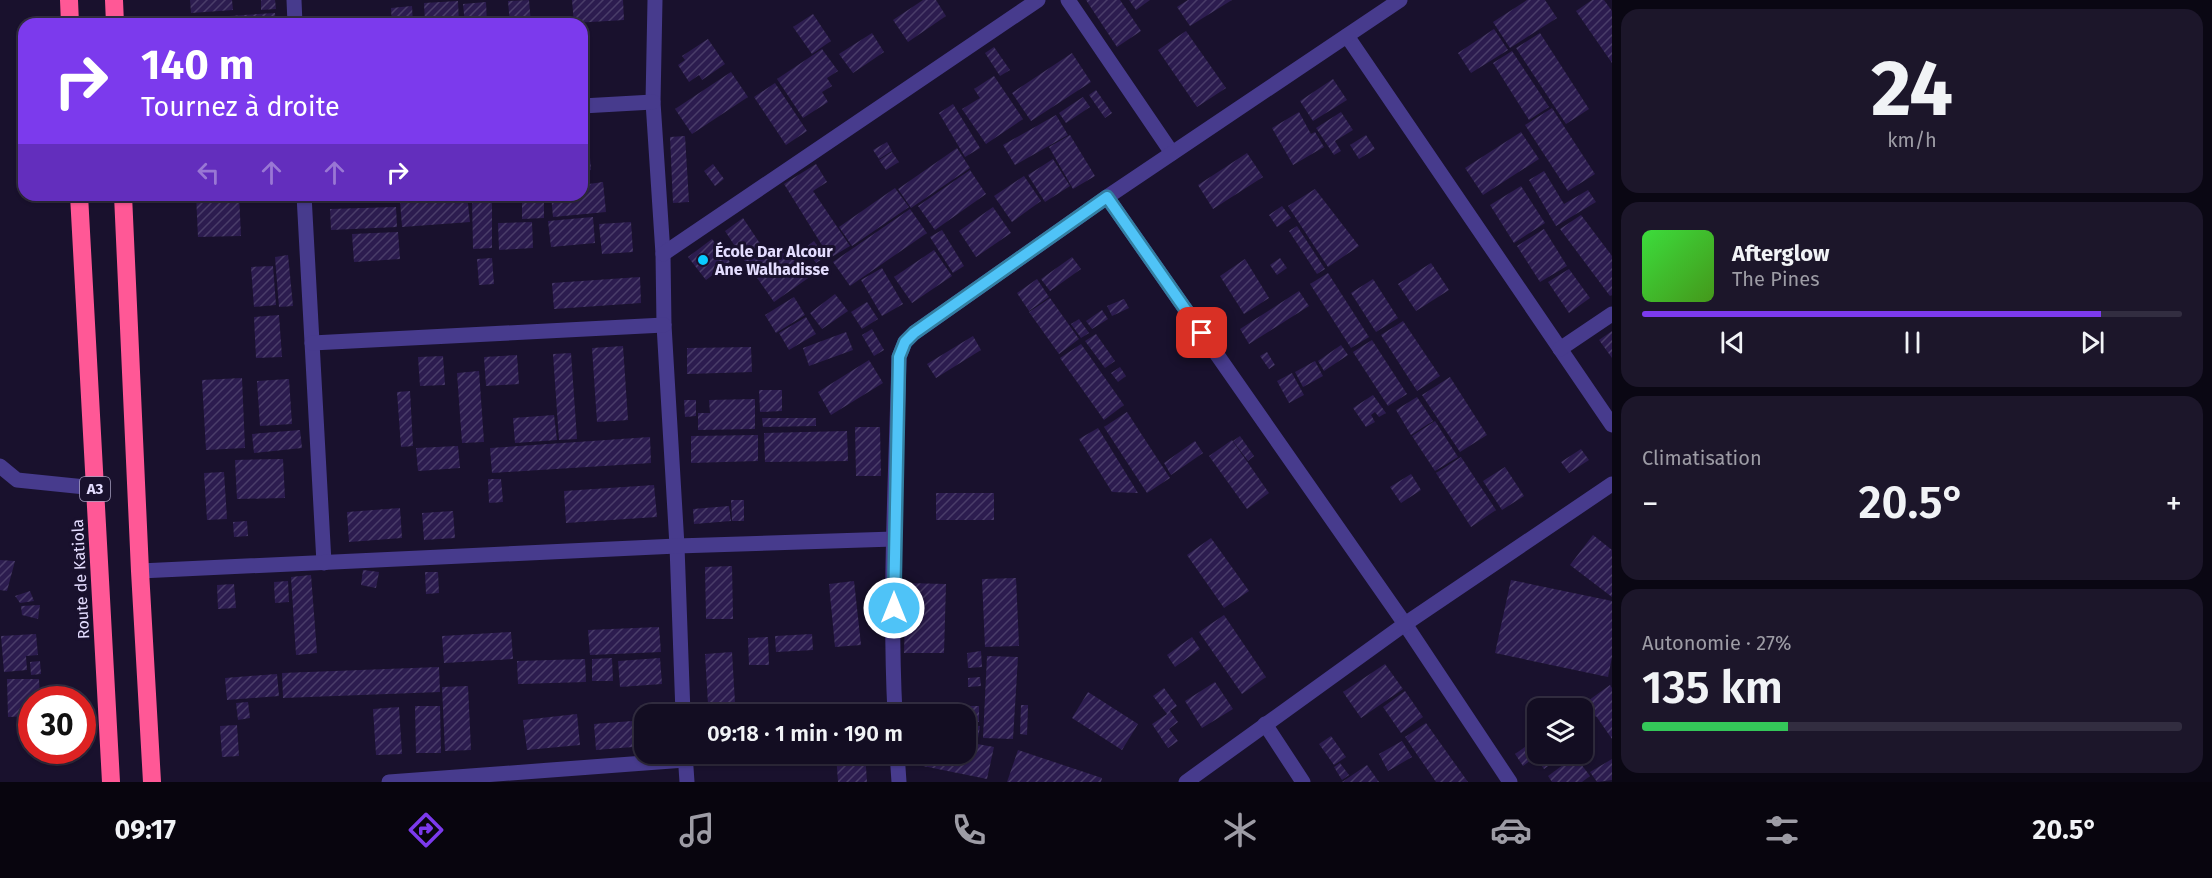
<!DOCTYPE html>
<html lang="fr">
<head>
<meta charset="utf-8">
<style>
	body { margin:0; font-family:"Fira Sans",sans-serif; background:#1c162a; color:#f1f3f6; height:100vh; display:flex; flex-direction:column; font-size:22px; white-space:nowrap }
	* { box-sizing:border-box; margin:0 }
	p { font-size:20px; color:#9d9ca5 }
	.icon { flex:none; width:33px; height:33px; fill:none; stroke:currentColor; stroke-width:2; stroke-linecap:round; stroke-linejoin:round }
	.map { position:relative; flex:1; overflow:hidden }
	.drawer { display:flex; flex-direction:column; gap:9px; padding:9px; background:#0a0713; width:600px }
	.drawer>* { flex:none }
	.guide { position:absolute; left:18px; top:18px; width:570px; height:183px; border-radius:18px; box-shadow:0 2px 4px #0004,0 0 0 2px #322d40; background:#7c3aed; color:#fff; overflow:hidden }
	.fabs { position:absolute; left:1527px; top:698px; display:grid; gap:12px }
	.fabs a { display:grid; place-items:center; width:66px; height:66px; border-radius:12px; background:#130d22; box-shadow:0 2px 4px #0004,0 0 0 2px #322d40; font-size:30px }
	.speed { position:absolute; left:18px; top:686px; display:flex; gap:12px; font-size:30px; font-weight:700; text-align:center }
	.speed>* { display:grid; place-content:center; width:78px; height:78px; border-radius:50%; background:#130d22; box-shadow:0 2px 4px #0004,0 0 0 2px #322d40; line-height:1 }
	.speed .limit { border:9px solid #d22; background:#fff; color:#111 }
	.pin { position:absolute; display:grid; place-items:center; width:51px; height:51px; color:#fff; margin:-26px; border-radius:12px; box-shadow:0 3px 9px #0006 }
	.me { position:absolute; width:66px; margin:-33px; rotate:0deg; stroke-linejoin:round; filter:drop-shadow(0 0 4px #0008) }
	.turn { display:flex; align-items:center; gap:21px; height:126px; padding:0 24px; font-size:27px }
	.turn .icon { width:78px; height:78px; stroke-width:2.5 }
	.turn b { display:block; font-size:42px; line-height:51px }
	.lanes { display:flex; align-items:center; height:57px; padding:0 24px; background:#0003; justify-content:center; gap:30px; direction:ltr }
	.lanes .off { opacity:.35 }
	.big { font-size:45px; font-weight:600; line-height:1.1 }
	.drawer .widget { flex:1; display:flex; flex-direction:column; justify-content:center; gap:9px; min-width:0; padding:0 21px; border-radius:18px; background:#1c162a }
	.drawer .dial { align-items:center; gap:0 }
	.dial b { font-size:78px; line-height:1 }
	.song { display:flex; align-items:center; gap:18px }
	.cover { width:72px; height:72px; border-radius:9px; background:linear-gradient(135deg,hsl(120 70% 55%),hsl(100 70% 35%)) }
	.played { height:6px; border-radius:3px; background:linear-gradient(90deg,#7c3aed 85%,#322d40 85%) }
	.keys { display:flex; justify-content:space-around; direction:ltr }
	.heat { display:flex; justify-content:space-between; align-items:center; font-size:33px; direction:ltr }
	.charge { height:9px; border-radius:4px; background:linear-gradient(90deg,#34c759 27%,#322d40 0) }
	.trip { position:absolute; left:634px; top:704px; width:342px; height:60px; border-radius:18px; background:#130d22; box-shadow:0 2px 4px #0004,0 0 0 2px #322d40; font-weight:600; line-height:60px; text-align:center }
	.dock { display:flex; height:96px; justify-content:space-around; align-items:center; background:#08050e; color:#9d9ca5 }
	.dock .icon { width:42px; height:42px }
	.dock .selected { color:#7c3aed }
	.dock b { font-size:27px; color:#f1f3f6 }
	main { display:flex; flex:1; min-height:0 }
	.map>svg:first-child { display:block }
	.building { fill:url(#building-hatch) }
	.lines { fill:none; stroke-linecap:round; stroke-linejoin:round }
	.street { stroke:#473b8d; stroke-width:15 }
	.highway { stroke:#ff5896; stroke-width:18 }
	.route-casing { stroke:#337fa1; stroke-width:15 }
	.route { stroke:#4fc3f7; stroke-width:10 }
	.poi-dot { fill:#09cbff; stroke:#19112d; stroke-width:2 }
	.labels { text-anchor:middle; stroke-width:6; stroke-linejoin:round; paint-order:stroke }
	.shield { fill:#19112d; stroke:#a7a0c0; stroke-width:1.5 }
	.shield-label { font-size:15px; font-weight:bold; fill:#e4ddff }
	.poi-label { font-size:16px; font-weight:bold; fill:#e4ddff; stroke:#19112d; text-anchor:start }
	.street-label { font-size:16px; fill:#e4ddff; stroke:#19112d }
</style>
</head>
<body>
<main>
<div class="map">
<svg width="1612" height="782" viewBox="0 0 1612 782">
	<defs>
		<pattern id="building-hatch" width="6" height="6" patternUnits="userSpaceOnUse" patternTransform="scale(1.5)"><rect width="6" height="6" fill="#2c1c4f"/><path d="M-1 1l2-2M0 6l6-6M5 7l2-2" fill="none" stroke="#4a3d69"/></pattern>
	</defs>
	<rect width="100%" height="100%" fill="#19112d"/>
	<g class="building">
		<polygon points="190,0 232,0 233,10 191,13"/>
		<polygon points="261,0 275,0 276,9 261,10"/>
		<polygon points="529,0 531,24 510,24 508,1"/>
		<polygon points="572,0 623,0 624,20 574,23"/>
		<polygon points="923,0 936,0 946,16 908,42 893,20"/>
		<polygon points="1086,0 1120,0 1141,31 1117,47"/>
		<polygon points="1129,0 1150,0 1136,10"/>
		<polygon points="1188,0 1232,0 1190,26 1177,7"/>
		<polygon points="1527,0 1545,0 1557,18 1510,48 1493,22"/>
		<polygon points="1592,0 1604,0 1612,11 1612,63 1576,11"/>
		<polygon points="458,1 459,24 425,24 424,3"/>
		<polygon points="486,2 487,24 465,24 463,4"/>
		<polygon points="412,6 413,24 392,24 391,8"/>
		<polygon points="275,13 276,24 229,24 229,16"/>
		<polygon points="813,14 831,41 812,54 793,27"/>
		<polygon points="1494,29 1508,50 1471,73 1458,53"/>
		<polygon points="1186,31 1226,88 1197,107 1158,50"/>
		<polygon points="872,33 884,52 853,73 839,54"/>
		<polygon points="1540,33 1589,109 1566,124 1516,48"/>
		<polygon points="708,39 725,64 702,80 699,75 689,82 678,65 685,60 682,56"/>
		<polygon points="994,47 1010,70 1000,76 985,53"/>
		<polygon points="822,49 838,71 827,78 832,86 822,92 828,102 803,118 777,79"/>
		<polygon points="1512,51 1549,107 1529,120 1493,63"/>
		<polygon points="1072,53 1091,82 1031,121 1012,93"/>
		<polygon points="731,72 748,97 692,134 675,109"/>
		<polygon points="994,76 1023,119 986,144 962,109 980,98 974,89"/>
		<polygon points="1333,79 1347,100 1313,121 1300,101"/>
		<polygon points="775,83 807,131 786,145 754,97"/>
		<polygon points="1096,90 1112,113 1105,118 1089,95"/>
		<polygon points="1083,97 1090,107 1066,123 1059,113"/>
		<polygon points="953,104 980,148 965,157 939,113"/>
		<polygon points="1552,108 1595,174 1568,191 1525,125"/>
		<polygon points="1299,112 1311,134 1315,132 1324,147 1293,165 1272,128"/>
		<polygon points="1341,112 1353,130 1335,141 1341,151 1334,155 1316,128"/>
		<polygon points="1056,115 1068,135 1015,165 1003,145"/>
		<polygon points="1521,132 1539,159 1483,195 1465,168"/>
		<polygon points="588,133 591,170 582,171 582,134"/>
		<polygon points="1070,135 1095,176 1073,189 1049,147"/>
		<polygon points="1366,135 1375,149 1359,159 1350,145"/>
		<polygon points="685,136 689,202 673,203 670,137"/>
		<polygon points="887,142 892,151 879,159 873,150"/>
		<polygon points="957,148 970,168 911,208 898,189"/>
		<polygon points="892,152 899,162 886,170 879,160"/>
		<polygon points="1247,153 1263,177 1213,209 1198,185"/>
		<polygon points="1053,159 1070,186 1045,202 1028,175"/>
		<polygon points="713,164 724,179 715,186 704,171"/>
		<polygon points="816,164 827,182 813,191 850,246 830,258 784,184"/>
		<polygon points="970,170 986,194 935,230 918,206"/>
		<polygon points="1544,171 1564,204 1588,190 1596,202 1556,226 1529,180"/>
		<polygon points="1024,176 1041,201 1012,222 994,196"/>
		<polygon points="603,182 606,212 553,217 551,195 582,195 582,185"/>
		<polygon points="1521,186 1545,223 1514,243 1490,205"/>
		<polygon points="895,188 909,207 852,246 839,227"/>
		<polygon points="1315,189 1359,246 1328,267 1288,206"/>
		<polygon points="196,195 239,195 241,236 198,237"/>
		<polygon points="467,195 470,222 402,227 400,200"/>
		<polygon points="472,198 492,198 492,248 473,249"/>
		<polygon points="544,200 544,218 522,219 522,201"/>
		<polygon points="1282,206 1291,218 1277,227 1269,215"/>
		<polygon points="396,207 397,227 331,230 330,209"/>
		<polygon points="993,207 1011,233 976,257 959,231"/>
		<polygon points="910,209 927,233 850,286 833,262"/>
		<polygon points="1581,215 1612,256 1612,295 1610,296 1560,229"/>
		<polygon points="593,217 595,243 551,247 548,221"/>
		<polygon points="743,218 771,260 793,244 814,274 774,302 753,272 759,267 752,272 725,231"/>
		<polygon points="532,222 533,248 499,250 498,223"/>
		<polygon points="631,222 633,252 602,254 599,224"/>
		<polygon points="1297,226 1325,269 1317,274 1289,231"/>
		<polygon points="1544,229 1567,266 1540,282 1517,246"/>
		<polygon points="942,230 964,266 953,273 930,237"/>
		<polygon points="398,232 400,259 354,262 352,234"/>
		<polygon points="712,239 730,262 706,280 688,257"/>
		<polygon points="814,241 825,257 816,263 805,248"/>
		<polygon points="934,250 952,276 912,303 894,277"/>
		<polygon points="288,255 293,306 279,307 275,257"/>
		<polygon points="1072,257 1081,269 1050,291 1041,279"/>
		<polygon points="492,258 494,284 479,285 477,259"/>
		<polygon points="1280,258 1287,268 1277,275 1270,265"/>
		<polygon points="1245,259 1269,298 1244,314 1220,276"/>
		<polygon points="1431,263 1449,290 1416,311 1398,284"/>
		<polygon points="273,266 276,305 254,307 251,267"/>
		<polygon points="882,268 903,304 882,316 861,280"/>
		<polygon points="1569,269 1590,298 1569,313 1548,282"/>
		<polygon points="1328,273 1369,337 1351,348 1310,284"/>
		<polygon points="640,277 641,303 554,309 552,283"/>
		<polygon points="1037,279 1049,297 1029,311 1017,293"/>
		<polygon points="1373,279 1398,318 1376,332 1351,293"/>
		<polygon points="1299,291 1309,306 1249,344 1240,329"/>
		<polygon points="835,294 848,311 822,329 810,313"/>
		<polygon points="794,297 805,315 776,333 765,315"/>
		<polygon points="1050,298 1079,339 1059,354 1029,312"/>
		<polygon points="1124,299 1129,308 1112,316 1107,306"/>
		<polygon points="867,302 878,319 862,329 851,312"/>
		<polygon points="1102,310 1108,319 1092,329 1086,321"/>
		<polygon points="279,315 282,357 256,358 254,317"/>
		<polygon points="806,317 816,334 789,350 779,333"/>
		<polygon points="1079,319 1089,333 1081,338 1071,324"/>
		<polygon points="1403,321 1440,376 1417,391 1381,335"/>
		<polygon points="872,329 884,350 874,356 862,335"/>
		<polygon points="1612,331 1612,358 1599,340"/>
		<polygon points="846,332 853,350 809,366 803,348"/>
		<polygon points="1096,334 1115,361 1105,368 1085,341"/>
		<polygon points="973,336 981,350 936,378 927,364"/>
		<polygon points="1372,340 1407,394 1388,406 1353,352"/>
		<polygon points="1081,344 1124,405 1104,420 1060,358"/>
		<polygon points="1341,345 1348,355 1324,371 1318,361"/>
		<polygon points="623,346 628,420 597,422 592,348"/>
		<polygon points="751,347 752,372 687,374 687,348"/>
		<polygon points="1267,352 1275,365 1269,369 1260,356"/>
		<polygon points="571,353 577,439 559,440 553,354"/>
		<polygon points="517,355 519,384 486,386 484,357"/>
		<polygon points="443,356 445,385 420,386 418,357"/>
		<polygon points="869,360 883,383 831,415 818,392"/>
		<polygon points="1315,361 1323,376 1303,387 1295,372"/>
		<polygon points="1120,367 1126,376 1118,382 1111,373"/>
		<polygon points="479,371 484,442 462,443 457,373"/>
		<polygon points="1292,373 1304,395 1289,403 1277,381"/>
		<polygon points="1450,377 1487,435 1460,452 1422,395"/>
		<polygon points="242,378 245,448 206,450 202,380"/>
		<polygon points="289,379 292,424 260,426 257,381"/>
		<polygon points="759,390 782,390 782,411 760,412"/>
		<polygon points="410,391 413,446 401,447 397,392"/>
		<polygon points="1373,395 1386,413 1379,417 1375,412 1371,415 1375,422 1366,427 1353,408"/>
		<polygon points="1417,397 1433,421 1411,435 1396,410"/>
		<polygon points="755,399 755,429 698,430 698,413 710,413 709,400"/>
		<polygon points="684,400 696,400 696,416 685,417"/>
		<polygon points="1127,412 1170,478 1147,493 1104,427"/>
		<polygon points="554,415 557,440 515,443 513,418"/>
		<polygon points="762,418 816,418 816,426 763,427"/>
		<polygon points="1435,421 1458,457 1435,471 1412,436"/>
		<polygon points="855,427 880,427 881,476 856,476"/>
		<polygon points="1098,428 1138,493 1112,492 1079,439"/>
		<polygon points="300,430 302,448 254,453 252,434"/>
		<polygon points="847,431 848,461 765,462 764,433"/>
		<polygon points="758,435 758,461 691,463 691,436"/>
		<polygon points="1240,436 1254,456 1248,461 1233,441"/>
		<polygon points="650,437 651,463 492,473 490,448"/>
		<polygon points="1232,440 1269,493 1247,509 1209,456"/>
		<polygon points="1195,441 1203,453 1171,475 1164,463"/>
		<polygon points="458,446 460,468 418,471 416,448"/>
		<polygon points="1581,449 1589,460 1569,473 1561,462"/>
		<polygon points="1461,457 1496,510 1471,527 1436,473"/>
		<polygon points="283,459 285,498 237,499 235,460"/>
		<polygon points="1505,467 1524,496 1502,510 1483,481"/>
		<polygon points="224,472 227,519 207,520 204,473"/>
		<polygon points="1411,474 1421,490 1401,503 1390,487"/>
		<polygon points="488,479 501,479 503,502 489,503"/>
		<polygon points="654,485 657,517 566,523 564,491"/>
		<rect x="936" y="493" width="58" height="27"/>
		<polygon points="731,500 744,500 744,521 732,521"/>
		<polygon points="729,506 731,521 694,524 693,509"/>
		<polygon points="400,508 402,538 349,542 347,512"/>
		<polygon points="453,511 455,538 424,540 422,513"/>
		<polygon points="247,521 248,536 234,537 233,522"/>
		<polygon points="1593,535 1612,550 1612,597 1570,565"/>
		<polygon points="1211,538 1249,591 1224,608 1187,555"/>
		<polygon points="0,560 15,561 7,591 0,590"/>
		<polygon points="732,566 733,619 706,619 705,567"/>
		<polygon points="363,570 379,572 376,588 361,585"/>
		<polygon points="425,572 438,572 439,593 426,594"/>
		<polygon points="311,575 317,653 296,655 291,577"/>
		<polygon points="1016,578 1019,646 985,647 982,579"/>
		<polygon points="1511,580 1612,601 1612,657 1608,677 1495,653"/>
		<polygon points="288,581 289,602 275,603 274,582"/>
		<polygon points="854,581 861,645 835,647 829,584"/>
		<polygon points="906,583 946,584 944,653 904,653"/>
		<polygon points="234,584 236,608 218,609 217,585"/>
		<polygon points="30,591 34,601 20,603 15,596"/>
		<polygon points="40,605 38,619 22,615 21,606"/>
		<polygon points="1224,615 1266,677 1242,694 1199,632"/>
		<polygon points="659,627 661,652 590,655 588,630"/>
		<polygon points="511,632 513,659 444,663 442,636"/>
		<polygon points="36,634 38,655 26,656 27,670 4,672 1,636"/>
		<polygon points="812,634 813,650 776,652 775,636"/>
		<polygon points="768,637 769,665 749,665 748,638"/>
		<polygon points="1192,637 1200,649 1175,667 1167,655"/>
		<polygon points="981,651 982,667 968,668 967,653"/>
		<polygon points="732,652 735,703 708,704 705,654"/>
		<polygon points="987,656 1018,657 1013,739 983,738"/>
		<polygon points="612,658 613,681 592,681 592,659"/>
		<polygon points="660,658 662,684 620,687 618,661"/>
		<polygon points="585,659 586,682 518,684 517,661"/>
		<polygon points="40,661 41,674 31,675 30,662"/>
		<polygon points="1385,664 1403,689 1361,718 1343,692"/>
		<polygon points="439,667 440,692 283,698 282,673"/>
		<polygon points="277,674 279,696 227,700 225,678"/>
		<polygon points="980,677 981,686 968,687 968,678"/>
		<polygon points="7,679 39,679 40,699 32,699 32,716 8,717"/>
		<polygon points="1215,682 1233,709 1202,728 1185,701"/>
		<polygon points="1610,685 1612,688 1612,739 1596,716 1582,725 1582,708 1578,708"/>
		<polygon points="468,686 471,750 445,751 442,687"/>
		<polygon points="1164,688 1177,706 1170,711 1178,722 1169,729 1178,741 1168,748 1152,724 1167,714 1153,696"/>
		<polygon points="1405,691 1423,717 1401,733 1383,707"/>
		<polygon points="1088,692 1138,724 1122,750 1072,718"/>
		<polygon points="248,702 250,718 238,720 236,703"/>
		<polygon points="1021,705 1028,705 1027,735 1020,734"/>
		<polygon points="415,706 440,706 441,753 416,753"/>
		<polygon points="968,706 979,706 979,722 967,722"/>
		<polygon points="399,707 402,754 376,755 373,709"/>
		<polygon points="823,710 823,714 782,714 782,711"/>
		<polygon points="577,714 580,745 527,750 523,720"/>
		<polygon points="645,720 645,746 596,750 594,724"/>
		<polygon points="1426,723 1468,782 1436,782 1405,737"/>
		<polygon points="237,725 239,756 222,757 220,726"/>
		<polygon points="966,725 980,726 978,738 966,736"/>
		<polygon points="1331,736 1346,757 1334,765 1319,744"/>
		<polygon points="1538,738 1538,753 1567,753 1544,769 1535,757 1523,766 1515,754"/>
		<polygon points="1402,741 1412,757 1388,771 1379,754"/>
		<polygon points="966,742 994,747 987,779 923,766 926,753 966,753"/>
		<polygon points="1018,750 1102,778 1101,782 1007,782"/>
		<polygon points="748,753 777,753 777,754 748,758"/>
		<polygon points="836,753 865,753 867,782 838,782"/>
		<polygon points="1575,756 1590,776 1582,782 1552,782 1548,776"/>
		<polygon points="1612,759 1612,780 1597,782 1590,772"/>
		<polygon points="1340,763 1349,775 1342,780 1334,767"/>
		<polygon points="1367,765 1379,782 1342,782"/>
	</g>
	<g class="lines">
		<g class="street">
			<polyline points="294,0 295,24"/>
			<polyline points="655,0 653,102 663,254 664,325 677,546 683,714"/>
			<polyline points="1068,0 1172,153"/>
			<polyline points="1347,36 1612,425"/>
			<polyline points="582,106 653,102"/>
			<polyline points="304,195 324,563"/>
			<polyline points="1107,197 1405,624 1510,782"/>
			<polyline points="663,254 1038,0"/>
			<polyline points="312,343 664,325"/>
			<polyline points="1560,349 1612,314"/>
			<polyline points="0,466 17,480 95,488"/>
			<polyline points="140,571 677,546 894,539"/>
			<path d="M895 714C889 595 896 476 899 357L905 342 914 333 1107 197 1400 0"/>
			<polyline points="1265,724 1303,782"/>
			<polyline points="685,753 687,782"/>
			<polyline points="897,753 899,782"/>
			<polyline points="389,782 685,760"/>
			<polyline points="1186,782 1405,624 1612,484"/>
		</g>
		<g class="highway">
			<polyline points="69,0 70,24"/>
			<polyline points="114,0 115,24"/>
			<polyline points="79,195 111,782"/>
			<polyline points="123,195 140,571 152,782"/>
		</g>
	</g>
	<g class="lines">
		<defs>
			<polyline id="route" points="894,608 899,357 905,342 914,333 1107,197 1202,333"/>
		</defs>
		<use href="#route" class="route-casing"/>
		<use href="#route" class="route"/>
	</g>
	<circle class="poi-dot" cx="703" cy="260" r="6"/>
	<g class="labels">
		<rect class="shield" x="80" y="477" width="30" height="24" rx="4.5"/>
		<g class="shield-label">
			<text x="95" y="494">A3</text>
		</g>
		<g class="poi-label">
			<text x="715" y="257">École Dar Alcour<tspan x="715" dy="18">Ane Walhadisse</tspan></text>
		</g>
		<g class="street-label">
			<text transform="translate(80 579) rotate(-93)" y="6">Route de Katiola</text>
		</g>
	</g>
</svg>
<div class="fabs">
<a><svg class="icon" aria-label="layers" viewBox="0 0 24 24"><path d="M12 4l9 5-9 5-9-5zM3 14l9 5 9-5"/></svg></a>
</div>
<div class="speed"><div class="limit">30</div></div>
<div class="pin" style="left:1202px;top:333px;background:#d93025"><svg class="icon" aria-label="arrive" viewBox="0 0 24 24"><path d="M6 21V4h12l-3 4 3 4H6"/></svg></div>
<svg class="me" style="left:894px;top:608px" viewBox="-20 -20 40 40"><circle r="17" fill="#4fc3f7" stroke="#fff" stroke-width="3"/><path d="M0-11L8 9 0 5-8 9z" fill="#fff"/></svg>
<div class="trip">09:18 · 1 min · 190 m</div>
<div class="guide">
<div class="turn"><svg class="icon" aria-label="right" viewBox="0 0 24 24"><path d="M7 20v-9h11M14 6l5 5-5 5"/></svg><div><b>140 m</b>Tournez à droite</div></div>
<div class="lanes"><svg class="icon off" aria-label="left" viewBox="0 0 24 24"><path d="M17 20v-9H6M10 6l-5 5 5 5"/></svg><svg class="icon off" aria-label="ahead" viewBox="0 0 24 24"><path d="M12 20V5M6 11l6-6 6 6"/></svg><svg class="icon off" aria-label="ahead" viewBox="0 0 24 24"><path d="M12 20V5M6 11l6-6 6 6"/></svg><svg class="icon" aria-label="right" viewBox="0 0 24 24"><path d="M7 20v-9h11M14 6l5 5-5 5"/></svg></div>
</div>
</div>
<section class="drawer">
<div class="widget dial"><b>24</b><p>km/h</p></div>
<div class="widget">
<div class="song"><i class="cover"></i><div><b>Afterglow</b><p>The Pines</p></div></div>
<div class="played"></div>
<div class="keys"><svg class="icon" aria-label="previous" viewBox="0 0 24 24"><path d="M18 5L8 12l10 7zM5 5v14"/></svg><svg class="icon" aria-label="pause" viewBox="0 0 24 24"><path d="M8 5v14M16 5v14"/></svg><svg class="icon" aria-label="next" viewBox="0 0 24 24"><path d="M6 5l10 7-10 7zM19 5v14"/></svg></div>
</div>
<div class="widget"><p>Climatisation</p>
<div class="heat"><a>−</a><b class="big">20.5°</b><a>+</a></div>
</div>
<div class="widget"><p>Autonomie · 27%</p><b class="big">135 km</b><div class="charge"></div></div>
</section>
</main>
<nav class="dock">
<b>09:17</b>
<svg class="icon selected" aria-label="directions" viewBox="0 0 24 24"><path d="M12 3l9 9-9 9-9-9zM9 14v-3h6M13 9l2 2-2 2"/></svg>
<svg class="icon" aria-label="music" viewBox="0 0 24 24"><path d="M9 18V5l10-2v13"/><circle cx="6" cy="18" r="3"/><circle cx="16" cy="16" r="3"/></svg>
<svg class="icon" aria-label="phone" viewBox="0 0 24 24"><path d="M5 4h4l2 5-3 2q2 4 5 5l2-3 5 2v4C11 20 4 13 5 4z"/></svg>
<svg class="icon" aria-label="climate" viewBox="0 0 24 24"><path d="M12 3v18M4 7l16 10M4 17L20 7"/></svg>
<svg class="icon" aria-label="car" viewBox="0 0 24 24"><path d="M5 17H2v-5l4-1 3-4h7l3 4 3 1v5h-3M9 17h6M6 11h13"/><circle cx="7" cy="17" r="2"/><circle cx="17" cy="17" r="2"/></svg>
<svg class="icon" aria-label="filters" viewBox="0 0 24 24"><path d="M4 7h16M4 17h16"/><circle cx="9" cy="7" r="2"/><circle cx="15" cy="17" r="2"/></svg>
<b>20.5°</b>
</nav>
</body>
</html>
